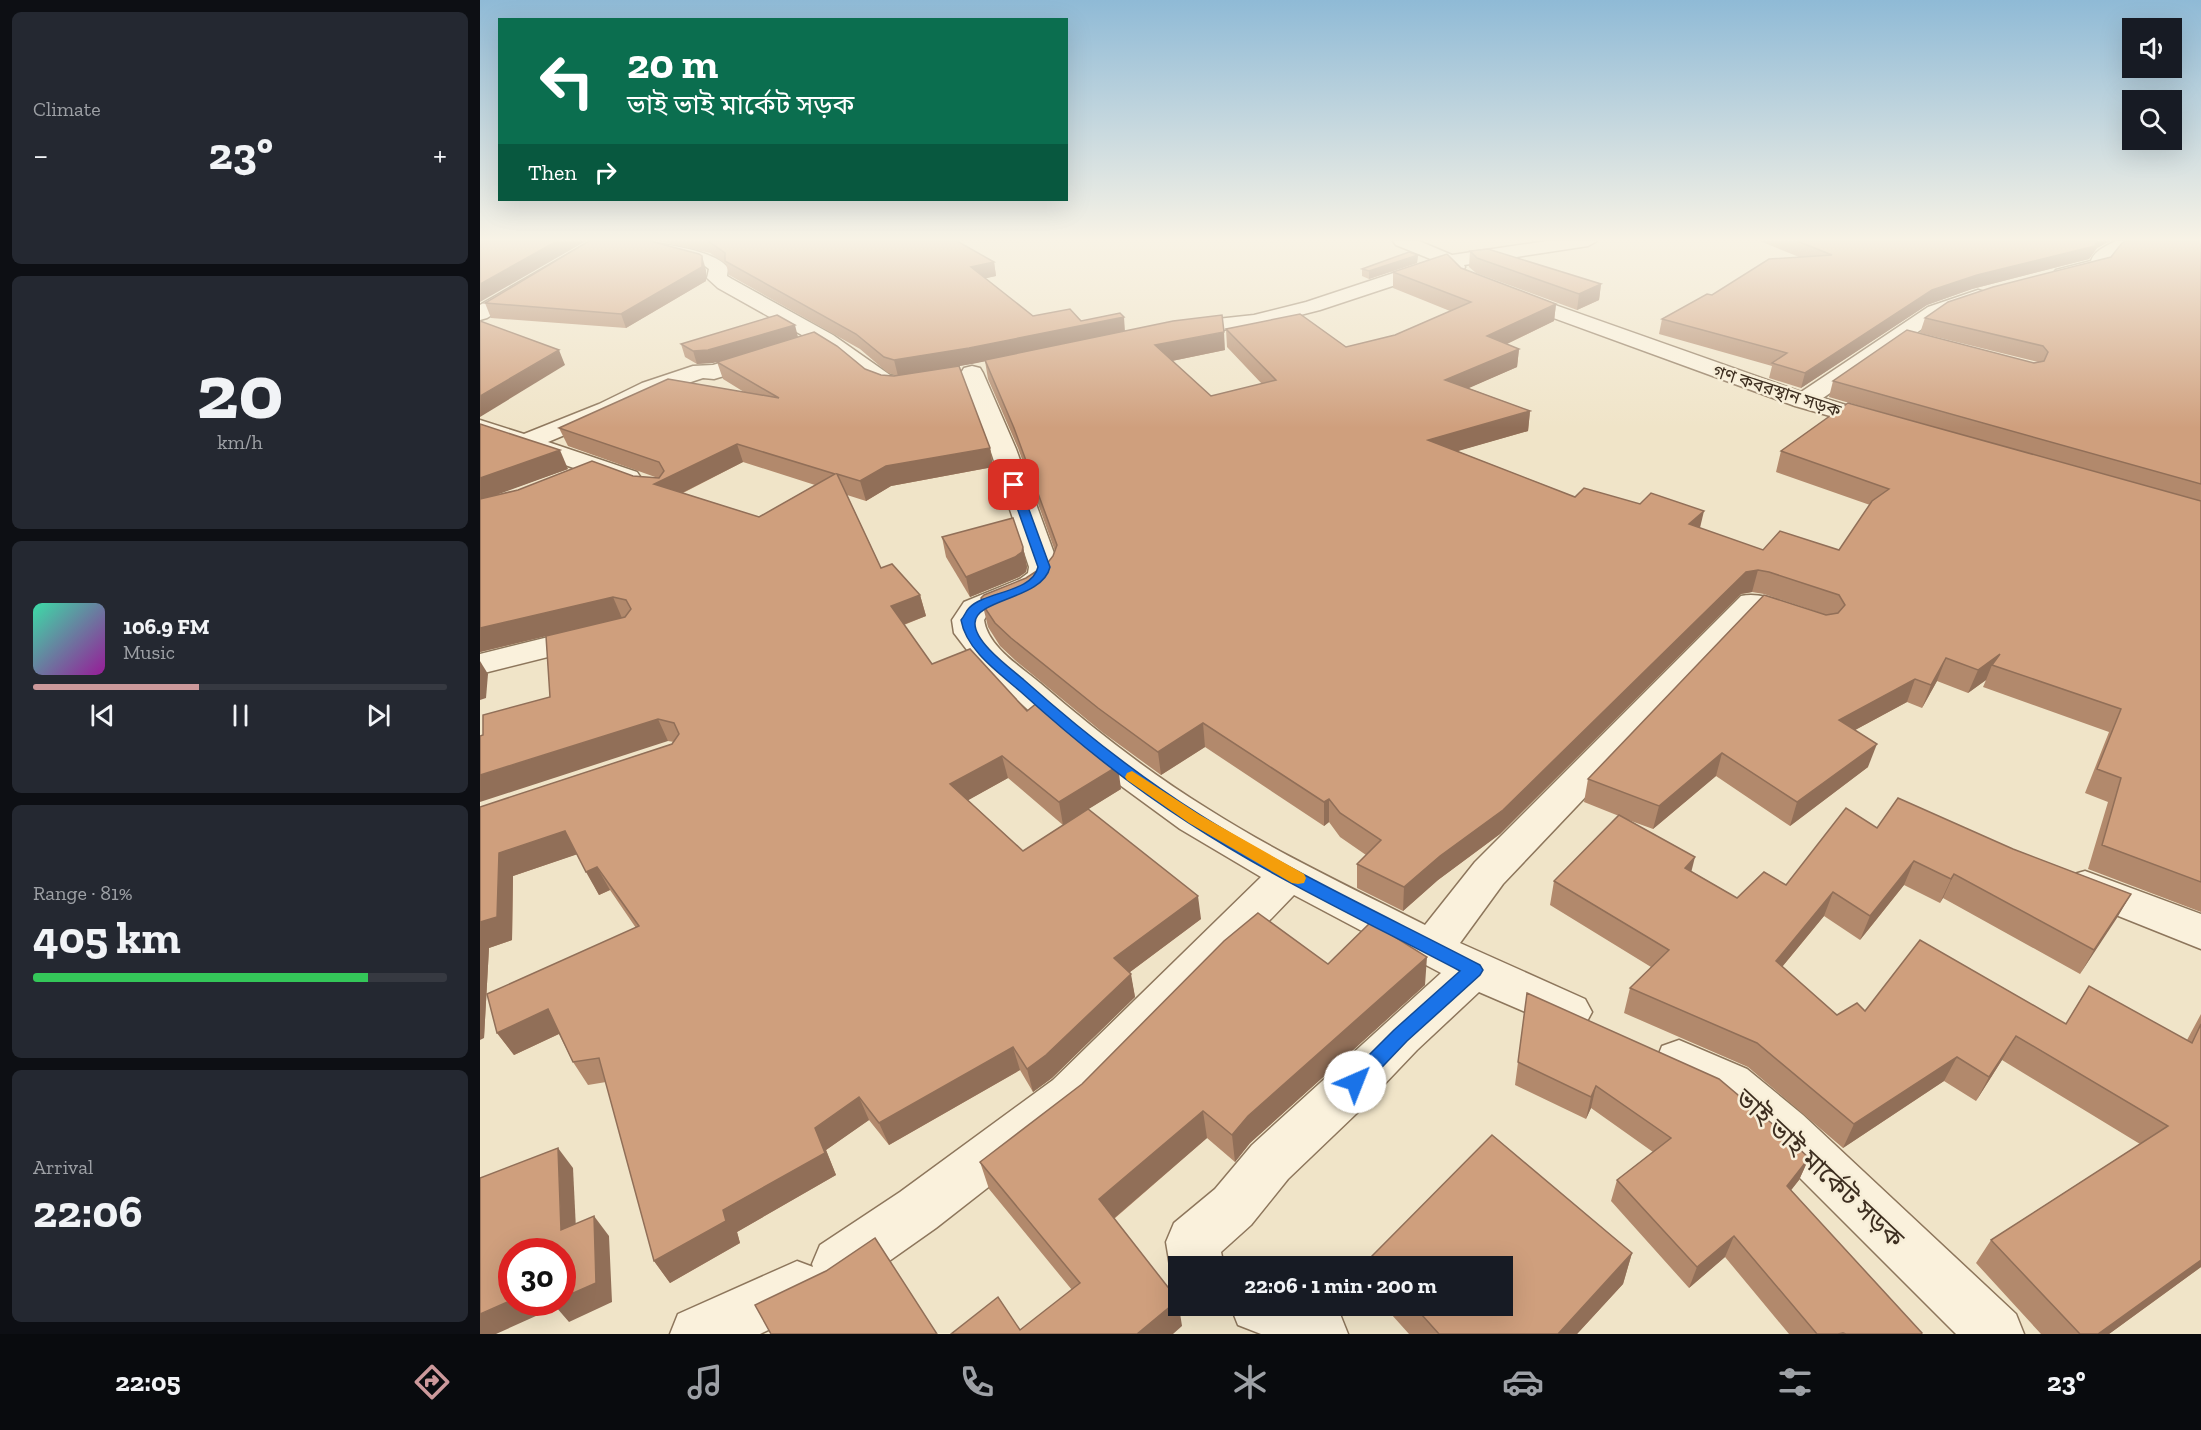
<!DOCTYPE html>
<html lang="en">
<head>
<meta charset="utf-8">
<style>
	body { margin:0; font-family:"Zilla Slab","Noto Sans Bengali",serif; background:#242831; color:#f1f3f6; height:100vh; display:flex; flex-direction:column; font-size:22px; white-space:nowrap }
	* { box-sizing:border-box; margin:0 }
	p { font-size:20px; color:#9ea1a6 }
	.icon { flex:none; width:33px; height:33px; fill:none; stroke:currentColor; stroke-width:2; stroke-linecap:round; stroke-linejoin:round }
	.map { position:relative; flex:1; overflow:hidden }
	.panel { display:flex; flex-direction:column; gap:12px; padding:12px; background:#0d0f14; width:480px }
	.panel>* { flex:none }
	.guide { position:absolute; left:18px; top:18px; width:570px; height:183px; border-radius:0px; box-shadow:0 6px 24px #0002; background:#0b6e4f; color:#fff; overflow:hidden }
	.controls { position:absolute; left:1642px; top:18px; display:grid; gap:12px }
	.controls a { display:grid; place-items:center; width:60px; height:60px; border-radius:0px; background:#171b24; box-shadow:0 6px 24px #0002; font-size:30px }
	.speed { position:absolute; left:18px; top:1238px; display:flex; gap:12px; font-size:30px; font-weight:700; text-align:center }
	.speed>* { display:grid; place-content:center; width:78px; height:78px; border-radius:50%; background:#171b24; box-shadow:0 6px 24px #0002; line-height:1 }
	.speed .limit { border:9px solid #d22; background:#fff; color:#111 }
	.pin { position:absolute; display:grid; place-items:center; width:51px; height:51px; color:#fff; margin:-26px; border-radius:12px; box-shadow:0 3px 9px #0006 }
	.me { position:absolute; width:66px; margin:-33px; rotate:44deg; stroke-linejoin:round; filter:drop-shadow(0 0 4px #0008) }
	.turn { display:flex; align-items:center; gap:21px; height:126px; padding:0 30px; font-size:27px }
	.turn .icon { width:78px; height:78px; stroke-width:2.5 }
	.turn b { display:block; font-size:42px; line-height:51px }
	.then { display:flex; align-items:center; height:57px; padding:0 30px; background:#0003; gap:12px; font-size:22px }
	.big { font-size:45px; font-weight:700; line-height:1.1 }
	.panel .card { flex:1; display:flex; flex-direction:column; justify-content:center; gap:9px; min-width:0; padding:0 21px; border-radius:9px; background:#242831 }
	.panel .dial { align-items:center; gap:0 }
	.dial b { font-size:78px; line-height:1 }
	.song { display:flex; align-items:center; gap:18px }
	.cover { width:72px; height:72px; border-radius:9px; background:linear-gradient(135deg,hsl(160 70% 55%),hsl(300 70% 35%)) }
	.played { height:6px; border-radius:3px; background:linear-gradient(90deg,#cc999b 40%,#363941 40%) }
	.keys { display:flex; justify-content:space-around; direction:ltr }
	.heat { display:flex; justify-content:space-between; align-items:center; font-size:33px; direction:ltr }
	.charge { height:9px; border-radius:4px; background:linear-gradient(90deg,#34c759 81%,#363941 0) }
	.trip { position:absolute; left:688px; top:1256px; width:345px; height:60px; border-radius:0px; background:#171b24; box-shadow:0 6px 24px #0002; font-weight:700; line-height:60px; text-align:center }
	.menu { display:flex; height:96px; justify-content:space-around; align-items:center; background:#090b0e; color:#9ea1a6 }
	.menu .icon { width:42px; height:42px }
	.menu .selected { color:#cc999b }
	.menu b { font-size:27px; color:#f1f3f6 }
	main { display:flex; flex:1; min-height:0 }
	.map>svg:first-child { display:block }
	.lines { fill:none; stroke-linecap:round; stroke-linejoin:round }
	.minor-casing { stroke:#8d765c; stroke-width:3 }
	.minor { fill:#faf1dc; fill-rule:evenodd }
	.wall { fill:#b2896c; fill-rule:evenodd }
	.shaded-wall { fill:#916f58 }
	.building { fill:#cf9f7d; stroke:#916f58; stroke-width:1.5; fill-rule:evenodd }
	.route { fill:#1a73e8; stroke:#114b97; stroke-width:1.5 }
	.slow { fill:#f59e0b }
	.labels { text-anchor:middle; stroke-width:5; stroke-linejoin:round; paint-order:stroke }
	.far-street-label { font-size:18px; fill:#3d2e20; stroke:#f7eed8 }
	.near-street-label { font-size:26px; fill:#3d2e20; stroke:#f7eed8 }
</style>
</head>
<body>
<main>
<section class="panel">
<div class="card"><p>Climate</p>
<div class="heat"><a>−</a><b class="big">23°</b><a>+</a></div>
</div>
<div class="card dial"><b>20</b><p>km/h</p></div>
<div class="card">
<div class="song"><i class="cover"></i><div><b>106.9 FM</b><p>Music</p></div></div>
<div class="played"></div>
<div class="keys"><svg class="icon" aria-label="previous" viewBox="0 0 24 24"><path d="M18 5L8 12l10 7zM5 5v14"/></svg><svg class="icon" aria-label="pause" viewBox="0 0 24 24"><path d="M8 5v14M16 5v14"/></svg><svg class="icon" aria-label="next" viewBox="0 0 24 24"><path d="M6 5l10 7-10 7zM19 5v14"/></svg></div>
</div>
<div class="card"><p>Range · 81%</p><b class="big">405 km</b><div class="charge"></div></div>
<div class="card"><p>Arrival</p><b class="big">22:06</b></div>
</section>
<div class="map">
<svg width="1721" height="1334" viewBox="0 0 1721 1334">
	<rect width="100%" height="100%" fill="#f0e4c8"/>
	<g class="lines">
		<defs>
			<g id="minor">
				<polygon points="111,241 134,241 7,318 0,320 0,305"/>
				<path d="M143 241C167 241 234 248 248 268L247 276 252 279 353 335 410 375 434 379 438 384 434 389 417 391 394 385 338 344 238 288 227 278 229 269 225 266 146 245Z"/>
				<polygon points="913,241 939,241 972,255 1067,241 1117,241 1108,246 984,265 985,267 983,271 976,273 967,268 840,310 781,325 700,335 693,333 689,329 693,325 700,323 774,315 826,302 953,260 916,245"/>
				<path d="M1636 241H1661L1658 245 1635 255 1625 269 1583 280 1576 278 1573 274 1576 270 1611 261C1614 251 1626 246 1636 241Z"/>
				<polygon points="1498,290 1505,292 1508,296 1505,300 1462,315 1343,398 1408,418 1411,423 1408,428 1399,430 1315,406 1027,301 1024,297 1027,293 1041,293 1321,392 1448,307"/>
				<polygon points="283,350 291,352 294,357 291,362 234,379 223,378 178,393 135,414 68,442 157,472 161,478 157,484 148,486 139,484 0,435 0,420 44,434 119,404 162,383 213,366 233,365"/>
				<path d="M492 366 500 368 503 373 536 449 579 567C573 596 531 605 507 615L504 620C508 647 540 666 560 683 613 729 668 772 728 809 797 853 872 888 945 925L995 862 1261 596C1283 591 1309 605 1330 612L1335 619 1330 626 1319 628 1278 615 1023 884 980 943 1105 999 1112 1012 1105 1025 1089 1031 999 992 937 1050 877 1113 808 1179 771 1225 741 1252 744 1266H699L698 1285 690 1266 686 1242 694 1223 735 1189 772 1145 961 973 814 895 607 1110 456 1228 378 1283 359 1291 343 1284 344 1288 336 1307 280 1334H190L198 1314 317 1261 333 1267 332 1264 340 1245 420 1192 573 1080 781 877 700 829 592 750 497 663 474 633 472 620 484 602 540 579 548 573 549 567 510 449 481 373 484 368Z"/>
				<polygon points="109,627 120,630 125,637 120,644 0,674 0,654"/>
				<polygon points="1605,871 1721,914 1721,949 1591,897 1585,886 1591,875"/>
				<polygon points="1199,1040 1267,1069 1323,1115 1536,1314 1544,1334 1476,1334 1289,1147 1233,1099 1182,1076 1176,1061 1182,1046"/>
				<polygon points="750,1305 851,1305 860,1314 868,1334 781,1334 758,1325"/>
			</g>
		</defs>
		<use href="#minor" class="minor-casing"/>
		<use href="#minor" class="minor"/>
	</g>
	<g class="wall">
		<path d="M176 241H477L514 262 516 276 505 278 553 316 601 321 645 331 745 350 692 361 731 396 782 384 747 347 746 329 866 347 915 335 970 311 913 288V272L981 268 1076 304 1074 321 1027 344 1039 349 1037 367 988 388 1050 411 1048 431 977 451 1095 497 1220 528 1283 550H1359L1390 505 1296 472 1301 451 1400 412 1349 397 1353 381 1558 362 1440 333 1445 318 1721 241V912L1608 869 1628 802 1605 793 1629 732 1503 687 1506 680 1488 693 1457 681 1442 708 1427 702 1375 730 1388 767 1310 826 1236 776 1173 829 1143 818 1211 871 1257 898 1306 885 1397 828 1533 849 1651 894 1600 974 1463 898 1460 903 1424 885 1380 940 1344 916 1302 967 1357 1015 1385 1011 1586 1024 1707 1040 1721 1014V1267L1629 1334H1561L1496 1263 1511 1240 1660 1144 1522 1060 1496 1101 1464 1081 1363 1148 1268 1067 1144 1013 1150 988 1171 967 1070 905 1074 881 1139 816 1104 802 1108 779 1340 613 1284 594 1272 592 1261 594 1020 834 958 880 923 911 877 888V864L886 855 860 837 849 822 844 826 725 747 681 775 622 732 536 661 520 646 508 627 501 598 546 578 566 565 573 556 575 551 538 448 508 379 505 361 479 366 510 448 513 467 411 486 386 501 367 495 401 568 440 595 446 616 424 625 452 664 547 711 641 789 608 809 721 919 650 972 655 997 572 1078 553 1092 540 1070 409 1145 389 1120 346 1150 356 1175 257 1232 260 1243 190 1283 174 1261 126 1082 108 1085 93 1062 79 1034 34 1055 17 1033 156 928 130 890 119 895 97 854 33 876 32 940 9 948 4 1038 0 807 192 744 194 742 188 741 3 735 70 697 66 636 0 652V424L88 469 14 495 153 476 178 478 88 446 79 428 264 392 243 379 237 362 217 364 205 357 201 344 318 337 385 369 401 375 414 376H418L408 373 380 349 249 275 246 264 230 253 183 242ZM263 462 335 485 279 517 203 493ZM528 778 583 825 543 851 488 800Z"/>
		<polygon points="1280,241 1630,241 1617,248 1609,259 1492,289 1447,305 1321,388 1289,378 1292,366 1179,334 1182,319 1232,295 1319,257"/>
		<polygon points="990,251 1121,284 1119,300 1097,310 996,273 989,267"/>
		<polygon points="938,255 937,263 889,279 882,276 882,269"/>
		<polygon points="226,270 226,281 146,328 11,318 5,303"/>
		<polygon points="462,537 543,547 547,567 546,572 539,577 490,597 466,557"/>
		<polygon points="848,964 945,985 770,1143 755,1162 727,1138 634,1219 702,1326 540,1330 592,1290 509,1189 500,1162"/>
		<polygon points="1047,993 1329,1158 1319,1180 1311,1190 1442,1334 1309,1334 1245,1257 1209,1288 1131,1201 1137,1180 1173,1152 1111,1108 1106,1119 1035,1085"/>
		<polygon points="1152,1253 1143,1284 1097,1334 929,1334 903,1305 1023,1305 1023,1266 890,1266 890,1258"/>
	</g>
	<g class="shaded-wall">
		<polygon points="77,241 106,241 0,302 0,284"/>
		<polygon points="1617,241 1630,241 1617,248 1609,259 1492,289 1447,305 1321,388 1325,373 1452,290 1497,275"/>
		<polygon points="938,255 937,263 889,279 889,271"/>
		<polygon points="222,256 226,270 226,281 146,328 141,314"/>
		<polygon points="514,262 516,276 494,281 491,267"/>
		<polygon points="1121,284 1119,300 1097,310 1099,294"/>
		<polygon points="1076,304 1074,321 1006,354 1007,336"/>
		<polygon points="644,317 645,332 492,364 418,376 414,360"/>
		<polygon points="315,325 318,337 233,363 217,364 213,351"/>
		<polygon points="744,332 745,350 677,364 675,345"/>
		<polygon points="1039,349 1037,367 964,399 965,380"/>
		<polygon points="79,350 85,365 0,417 0,396"/>
		<polygon points="1050,411 1048,431 947,460 948,440"/>
		<polygon points="257,444 263,462 182,503 174,484"/>
		<polygon points="510,448 513,467 411,486 386,501 380,481 406,466"/>
		<polygon points="80,450 88,469 0,501 0,478"/>
		<polygon points="1224,511 1219,532 1209,524"/>
		<polygon points="543,547 547,567 546,572 539,577 490,597 486,577"/>
		<polygon points="1278,570 1272,592 1261,594 1020,834 958,880 923,911 924,887 1266,572"/>
		<polygon points="440,595 446,616 417,627 411,606"/>
		<polygon points="133,597 142,618 0,652 0,628"/>
		<polygon points="1520,654 1512,665 1506,680 1488,693 1498,670"/>
		<polygon points="1466,658 1457,681 1442,708 1451,685"/>
		<polygon points="0,661 8,674 6,698 0,700"/>
		<polygon points="1435,679 1427,702 1351,743 1359,720"/>
		<polygon points="178,719 188,741 0,802 0,775"/>
		<polygon points="723,723 725,747 681,775 678,752"/>
		<polygon points="1397,744 1388,767 1310,826 1317,802"/>
		<polygon points="1242,753 1236,776 1173,829 1179,806"/>
		<polygon points="522,756 528,778 476,807 470,784"/>
		<polygon points="638,766 641,789 583,825 579,802"/>
		<polygon points="849,799 849,822 844,826 844,802"/>
		<polygon points="85,831 98,854 33,876 32,940 9,948 4,1038 0,1040 0,922 19,853"/>
		<polygon points="1215,857 1209,881 1205,868"/>
		<polygon points="1434,861 1424,885 1380,940 1390,916"/>
		<polygon points="117,867 130,890 119,895 106,872"/>
		<polygon points="1474,874 1463,898 1460,903 1471,879"/>
		<polygon points="1353,892 1344,916 1287,985 1296,961"/>
		<polygon points="1651,894 1637,918 1600,974 1614,950"/>
		<polygon points="718,896 721,919 638,981 634,958"/>
		<polygon points="947,957 945,985 770,1143 755,1162 752,1135 768,1116"/>
		<polygon points="651,974 655,997 572,1078 553,1092 547,1069"/>
		<polygon points="68,1009 83,1032 34,1055 17,1033"/>
		<polygon points="1536,1036 1522,1060 1496,1101 1509,1077"/>
		<polygon points="533,1047 540,1070 409,1145 399,1123"/>
		<polygon points="1477,1057 1464,1081 1363,1148 1374,1124"/>
		<polygon points="1116,1086 1111,1108 1106,1119 1111,1097"/>
		<polygon points="379,1097 389,1120 346,1150 356,1175 257,1232 260,1243 190,1283 174,1261 243,1210 335,1128"/>
		<polygon points="723,1111 727,1138 625,1226 619,1199"/>
		<polygon points="78,1148 93,1168 97,1250 81,1230"/>
		<polygon points="1329,1158 1319,1180 1297,1208 1307,1186"/>
		<polygon points="114,1216 129,1236 132,1302 89,1322 76,1307 16,1334 0,1334 0,1314 32,1300 32,1302 82,1302 82,1295"/>
		<polygon points="1254,1236 1245,1257 1209,1288 1217,1267"/>
		<polygon points="1152,1253 1143,1284 1097,1334 1078,1334"/>
		<polygon points="1721,1260 1721,1267 1629,1334 1618,1334"/>
		<polygon points="698,1300 702,1326 693,1334 657,1334"/>
	</g>
	<g class="building">
		<polygon points="0,241 77,241 0,284"/>
		<polygon points="109,241 170,241 219,254 222,256 222,267 141,314 5,303"/>
		<polygon points="228,241 477,241 514,262 491,267 553,316 590,309 601,321 640,313 644,317 489,348 414,360 404,357 376,334 245,261 245,253"/>
		<polygon points="1317,241 1617,241 1615,246 1497,275 1452,290 1325,373 1292,363 1307,353 1182,319 1227,294 1232,295 1289,259 1352,255"/>
		<polygon points="1646,241 1721,241 1721,484 1353,381 1427,330 1554,363 1564,361 1568,352 1563,346 1445,318 1468,302 1513,287 1631,257 1642,243"/>
		<polygon points="1008,249 1121,284 1099,294 997,258 990,251"/>
		<polygon points="929,252 938,255 889,271 882,269"/>
		<polygon points="967,254 981,268 1076,304 1007,336 1039,349 965,380 1050,411 948,440 1095,497 1104,488 1160,504 1171,493 1224,511 1209,524 1283,550 1300,531 1359,550 1392,501 1409,489 1301,451 1368,403 1721,501 1721,882 1622,845 1641,778 1617,769 1641,709 1512,665 1520,654 1498,670 1466,658 1451,685 1435,679 1359,720 1397,744 1317,802 1242,753 1179,806 1108,779 1284,595 1346,615 1358,613 1365,605 1359,595 1289,572 1278,570 1266,572 1023,810 960,856 924,887 877,864 901,840 860,813 849,799 844,802 723,723 678,752 618,708 531,638 515,623 503,605 501,598 504,595 546,578 566,565 573,556 577,545 534,428 505,360 693,321 742,315 744,332 675,345 731,396 796,380 746,329 820,314 866,347 915,335 991,302 913,272"/>
		<polygon points="297,315 315,325 228,350 213,351 201,344"/>
		<polygon points="0,321 79,350 0,396"/>
		<path d="M334 332 357 346 385 369 401 375 414 376 479 366 510 448 406 466 380 481 357 474 401 568 412 564 440 595 411 606 452 664 490 649 547 711 557 703 586 729 638 766 579 802 522 756 470 784 543 851 608 809 718 896 634 958 651 974 566 1055 547 1069 533 1047 399 1123 379 1097 335 1128 345 1153 243 1210 246 1221 174 1261 119 1058 93 1062 68 1009 17 1033 7 994 159 926 117 867 106 872 85 831 19 853 17 917 0 922V807L192 744 199 734 194 723 178 719 0 775V736L3 735V715L70 697 66 636 145 617 151 609 146 600 133 597 0 628V499L38 490 112 461 153 476 179 478 184 471 179 462 79 428 188 379 299 398 237 362ZM257 444 355 474 279 517 174 484Z"/>
		<polygon points="0,424 80,450 0,478"/>
		<polygon points="533,518 543,547 542,552 535,557 486,577 462,537"/>
		<polygon points="1418,798 1533,849 1651,894 1614,950 1474,874 1471,879 1434,861 1390,916 1353,892 1296,961 1357,1015 1377,1003 1385,1011 1440,940 1586,1024 1609,986 1712,1043 1721,1024 1721,1260 1618,1334 1600,1334 1511,1240 1688,1126 1536,1036 1509,1077 1477,1057 1374,1124 1277,1043 1150,988 1189,950 1074,881 1139,815 1215,857 1205,868 1257,898 1284,872 1306,885 1366,808 1397,828"/>
		<polygon points="778,913 848,964 891,922 947,957 768,1116 752,1135 723,1111 619,1199 698,1300 657,1334 471,1334 518,1297 540,1330 600,1283 500,1162 602,1084 744,941"/>
		<polygon points="1047,993 1239,1079 1296,1127 1329,1158 1307,1186 1442,1333 1441,1334 1366,1334 1363,1333 1358,1334 1337,1334 1254,1236 1217,1267 1137,1180 1191,1138 1116,1086 1111,1097 1038,1062"/>
		<polygon points="1012,1135 1152,1253 1078,1334 959,1334 933,1305 1023,1305 1023,1266 897,1266 890,1258"/>
		<polygon points="78,1148 81,1230 114,1216 116,1283 82,1298 82,1251 32,1251 32,1300 0,1314 0,1178"/>
		<polygon points="395,1238 457,1334 291,1334 275,1305 346,1271"/>
	</g>
	<linearGradient id="sky" x2="0" y2="1"><stop stop-color="#8fbad6"/><stop offset="0.56" stop-color="#f8f3e6"/><stop offset="1" stop-color="#f8f3e6" stop-opacity="0"/></linearGradient>
	<rect width="1721" height="428" fill="url(#sky)"/>
	<path class="route" d="M534 481 540 485 570 567C563 599 495 599 495 623 494 642 530 668 544 680 599 729 657 775 720 815 809 871 906 916 1000 965L1003 970 1000 975 927 1041 882 1088 875 1091 868 1088 865 1082 868 1076 914 1030 980 971C889 923 795 879 709 823 649 785 594 740 541 692 519 673 486 650 481 620 484 617 486 611 489 608 505 591 552 593 558 567L529 485Z"/>
	<polygon class="slow" points="652,771 720,815 824,874 826,878 824,883 818,884 812,883 709,823 647,780 645,777 647,773"/>
	<g class="labels">
		<g class="far-street-label">
			<text transform="translate(1297 391) rotate(18)" y="6">গণ কবরস্থান সড়ক</text>
		</g>
		<g class="near-street-label">
			<text transform="translate(1340 1168) rotate(43)" y="9">ভাই ভাই মার্কেট সড়ক</text>
		</g>
	</g>
</svg>
<div class="controls">
<a><svg class="icon" aria-label="sound" viewBox="0 0 24 24"><path d="M4 9h4l5-4v14l-5-4H4zM17 9q2 3 0 6"/></svg></a>
<a><svg class="icon" aria-label="search" viewBox="0 0 24 24"><circle cx="10" cy="10" r="6"/><path d="M15 15l6 6"/></svg></a>
</div>
<div class="speed"><div class="limit">30</div></div>
<div class="pin" style="left:534px;top:485px;background:#d93025"><svg class="icon" aria-label="arrive" viewBox="0 0 24 24"><path d="M6 21V4h12l-3 4 3 4H6"/></svg></div>
<svg class="me" style="left:875px;top:1082px" viewBox="-20 -20 40 40"><circle r="19" fill="#fff"/><path d="M0-13L10 11 0 6-10 11z" fill="#1a73e8"/></svg>
<div class="trip">22:06 · 1 min · 200 m</div>
<div class="guide">
<div class="turn"><svg class="icon" aria-label="left" viewBox="0 0 24 24"><path d="M17 20v-9H6M10 6l-5 5 5 5"/></svg><div><b>20 m</b>ভাই ভাই মার্কেট সড়ক</div></div>
<div class="then">Then<svg class="icon" aria-label="right" viewBox="0 0 24 24"><path d="M7 20v-9h11M14 6l5 5-5 5"/></svg></div>
</div>
</div>
</main>
<nav class="menu">
<b>22:05</b>
<svg class="icon selected" aria-label="directions" viewBox="0 0 24 24"><path d="M12 3l9 9-9 9-9-9zM9 14v-3h6M13 9l2 2-2 2"/></svg>
<svg class="icon" aria-label="music" viewBox="0 0 24 24"><path d="M9 18V5l10-2v13"/><circle cx="6" cy="18" r="3"/><circle cx="16" cy="16" r="3"/></svg>
<svg class="icon" aria-label="phone" viewBox="0 0 24 24"><path d="M5 4h4l2 5-3 2q2 4 5 5l2-3 5 2v4C11 20 4 13 5 4z"/></svg>
<svg class="icon" aria-label="climate" viewBox="0 0 24 24"><path d="M12 3v18M4 7l16 10M4 17L20 7"/></svg>
<svg class="icon" aria-label="car" viewBox="0 0 24 24"><path d="M5 17H2v-5l4-1 3-4h7l3 4 3 1v5h-3M9 17h6M6 11h13"/><circle cx="7" cy="17" r="2"/><circle cx="17" cy="17" r="2"/></svg>
<svg class="icon" aria-label="filters" viewBox="0 0 24 24"><path d="M4 7h16M4 17h16"/><circle cx="9" cy="7" r="2"/><circle cx="15" cy="17" r="2"/></svg>
<b>23°</b>
</nav>
</body>
</html>
